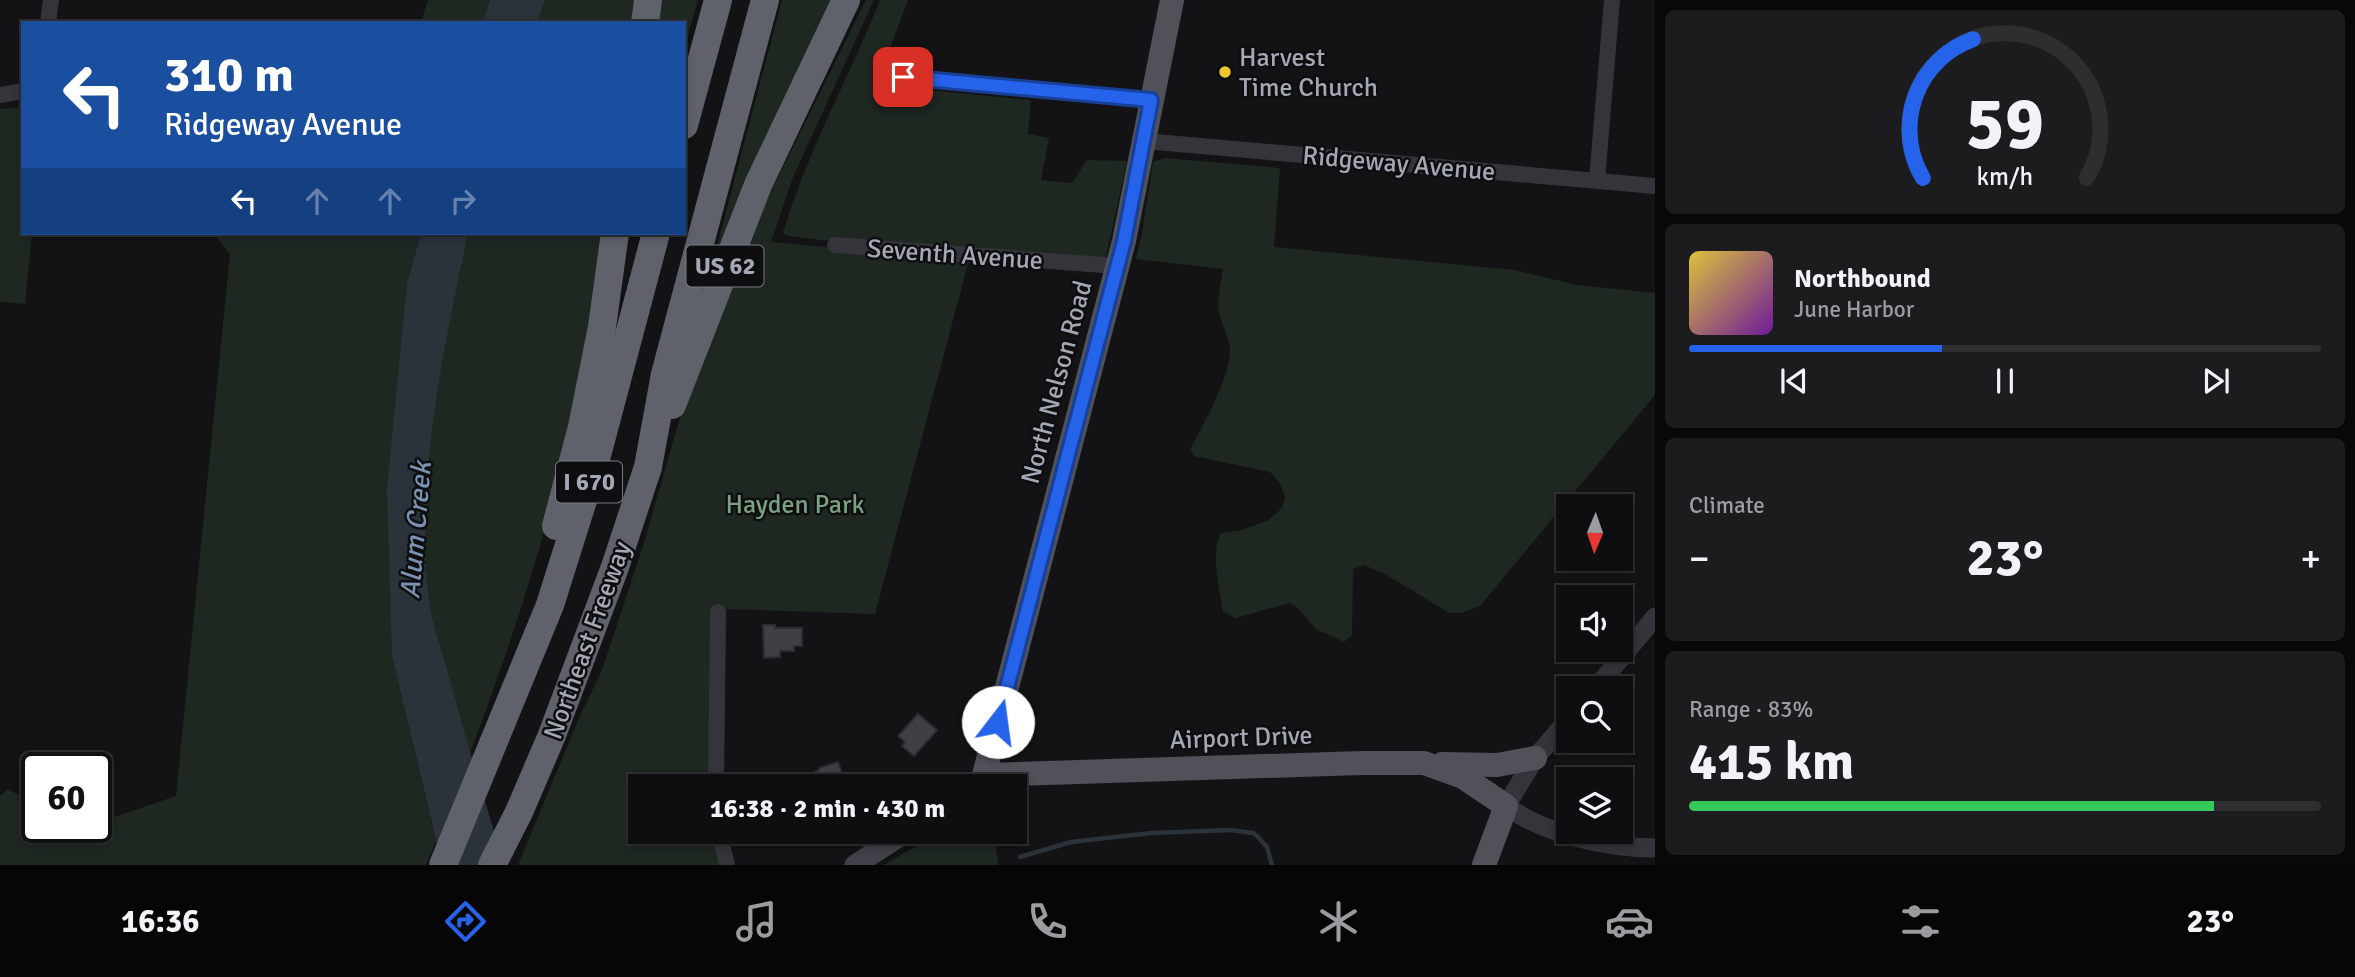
<!DOCTYPE html>
<html lang="en">
<head>
<meta charset="utf-8">
<style>
	body { margin:0; font-family:Signika,sans-serif; background:#1c1c1e; color:#f1f3f6; height:100vh; display:flex; flex-direction:column; font-size:26px; white-space:nowrap }
	* { box-sizing:border-box; margin:0 }
	p { font-size:23px; color:#9b9c9f }
	.icon { flex:none; width:38px; height:38px; fill:none; stroke:currentColor; stroke-width:2; stroke-linecap:round; stroke-linejoin:round }
	.map { position:relative; flex:1; overflow:hidden }
	.sheet { display:flex; flex-direction:column; gap:10px; padding:10px; background:#080809; width:700px }
	.sheet>* { flex:none }
	.guide { position:absolute; left:21px; top:21px; width:665px; height:214px; border-radius:0px; box-shadow:0 4px 10px #0003,0 0 0 2px #2e2e30; background:#1a4fa0; color:#fff; overflow:hidden }
	.needle { width:46px; rotate:182deg }
	.tools { position:absolute; left:1556px; top:494px; display:grid; gap:14px }
	.tools a { display:grid; place-items:center; width:77px; height:77px; border-radius:0px; background:#0e0e10; box-shadow:0 4px 10px #0003,0 0 0 2px #2e2e30; font-size:35px }
	.speed { position:absolute; left:21px; top:752px; display:flex; gap:14px; font-size:35px; font-weight:700; text-align:center }
	.speed>* { display:grid; place-content:center; width:91px; height:91px; border-radius:50%; background:#0e0e10; box-shadow:0 4px 10px #0003,0 0 0 2px #2e2e30; line-height:1 }
	.speed .limit { border:4px solid #111; border-radius:10px; background:#fff; color:#111 }
	.pin { position:absolute; display:grid; place-items:center; width:60px; height:60px; color:#fff; margin:-30px; border-radius:14px; box-shadow:0 4px 10px #0006 }
	.me { position:absolute; width:77px; margin:-38px; rotate:15deg; stroke-linejoin:round; filter:drop-shadow(0 0 5px #0008) }
	.turn { display:flex; align-items:center; gap:24px; height:147px; padding:0 28px; font-size:32px }
	.turn .icon { width:91px; height:91px; stroke-width:2.5 }
	.turn b { display:block; font-size:49px; line-height:60px }
	.lanes { display:flex; align-items:center; height:66px; padding:0 28px; background:#0003; justify-content:center; gap:35px; direction:ltr }
	.lanes .off { opacity:.35 }
	.big { font-size:52px; font-weight:800; line-height:1.1 }
	.sheet .card { flex:1; display:flex; flex-direction:column; justify-content:center; gap:10px; min-width:0; padding:0 24px; border-radius:10px; background:#1c1c1e }
	.sheet .dial { align-items:center; gap:0 }
	.dial svg { height:182px; overflow:visible; fill:none; stroke:#2e2e30; stroke-width:7; stroke-linecap:round; text-anchor:middle }
	.dial text { fill:#f1f3f6; stroke:none }
	.song { display:flex; align-items:center; gap:21px }
	.cover { width:84px; height:84px; border-radius:10px; background:linear-gradient(135deg,hsl(50 70% 55%),hsl(280 70% 35%)) }
	.played { height:7px; border-radius:4px; background:linear-gradient(90deg,#2563eb 40%,#2e2e30 40%) }
	.keys { display:flex; justify-content:space-around; direction:ltr }
	.heat { display:flex; justify-content:space-between; align-items:center; font-size:38px; direction:ltr }
	.charge { height:10px; border-radius:5px; background:linear-gradient(90deg,#34c759 83%,#2e2e30 0) }
	.trip { position:absolute; left:628px; top:774px; width:399px; height:70px; border-radius:0px; background:#0e0e10; box-shadow:0 4px 10px #0003,0 0 0 2px #2e2e30; font-weight:800; line-height:70px; text-align:center }
	.tab-bar { display:flex; height:112px; justify-content:space-around; align-items:center; background:#060606; color:#9b9c9f }
	.tab-bar .icon { width:49px; height:49px }
	.tab-bar .current { color:#2563eb }
	.tab-bar b { font-size:32px; color:#f1f3f6 }
	main { display:flex; flex:1; min-height:0 }
	.map>svg:first-child { display:block }
	.green { fill:#1f2721 }
	.water { fill:#2b323a }
	.lines { fill:none; stroke-linecap:round; stroke-linejoin:round }
	.stream { stroke:#2b323a; stroke-width:4.5 }
	.building { fill:#3f4045; stroke:#2d2d31; stroke-width:2 }
	.minor { stroke:#34343a; stroke-width:16 }
	.tertiary { stroke:#34343a; stroke-width:19 }
	.secondary { stroke:#42434a; stroke-width:21 }
	.primary { stroke:#505159; stroke-width:24 }
	.motorway { stroke:#60626b; stroke-width:28 }
	.route-casing { stroke:#184099; stroke-width:18 }
	.route { stroke:#2563eb; stroke-width:12 }
	.poi-dot { fill:#f2c72e; stroke:#0e0e10; stroke-width:2.5 }
	.labels { text-anchor:middle; stroke-width:5; stroke-linejoin:round; paint-order:stroke }
	.shield { fill:#0e0e10; stroke:#777a84; stroke-width:2 }
	.shield-label { font-size:24px; font-weight:bold; fill:#a4a8b5 }
	.poi-label { font-size:26px; fill:#a4a8b5; stroke:#0e0e10; text-anchor:start }
	.street-label { font-size:26px; fill:#a4a8b5; stroke:#0e0e10 }
	.park-label { font-size:26px; fill:#7ba082; stroke:#0e0e10 }
	.water-label { font-size:28px; font-style:italic; fill:#7b91b1; stroke:#0e0e10 }
</style>
</head>
<body>
<main>
<div class="map">
<svg width="1655" height="865" viewBox="0 0 1655 865">
	<rect width="100%" height="100%" fill="#131315"/>
	<g class="green">
		<polygon points="428,0 490,0 482,23 421,23"/>
		<polygon points="525,0 634,0 631,23 518,23"/>
		<polygon points="658,0 698,0 684,50 684,23 655,23"/>
		<polygon points="782,0 840,0 722,254 716,250"/>
		<polygon points="866,0 874,0 793,177 771,242 969,260 875,614 726,609 723,786 640,786 640,831 724,831 731,865 518,865 579,718 602,670 644,543 691,379 747,240"/>
		<path d="M880 0H908L876 85 1031 100 1028 134 1049 138 1041 180 1072 183 1087 160 1127 161 1105 261 821 240 788 236 783 233C807 152 849 78 880 0Z"/>
		<polygon points="23,107 23,233 32,233 25,304 0,302 0,109"/>
		<path d="M1165 158 1280 168 1274 247 1515 270 1577 285 1655 293V395L1480 606 1461 613H1449L1385 574 1364 565 1353 569 1352 635 1344 642 1316 629 1297 607 1289 603 1236 618 1223 612C1220 591 1210 552 1221 533L1242 530 1269 520 1282 508 1285 498 1280 483 1270 472 1194 456 1190 449C1203 426 1231 375 1230 349 1229 336 1221 324 1219 312 1217 298 1221 283 1223 269L1136 259 1142 233 1153 162Z"/>
		<polygon points="213,233 421,233 407,283 392,656 436,841 426,865 0,865 0,796 8,789 37,806 37,828 96,828 96,818 108,819 176,796 230,254"/>
		<path d="M455 233H603C598 268 595 304 589 339 564 480 521 619 470 753L464 733 406 599Z"/>
		<polygon points="942,831 995,831 998,865 884,865"/>
	</g>
	<g class="water">
		<polygon points="490,0 545,0 537,23 482,23"/>
		<path d="M421 233H468C444 347 414 483 429 600 432 626 443 652 449 677 466 740 485 803 505 865H442L392 656 387 489 407 283Z"/>
	</g>
	<g class="lines">
		<polyline class="stream" points="1020,857 1071,842 1151,833 1230,830 1253,833 1257,836 1267,847 1272,865"/>
	</g>
	<g class="building">
		<polygon points="763,625 775,625 775,628 802,628 802,646 794,646 794,651 780,651 780,657 764,658"/>
		<polygon points="918,714 937,730 914,756 902,746 905,742 898,736"/>
		<polygon points="838,762 846,786 783,786 819,770 819,768"/>
	</g>
	<g class="lines">
		<g class="minor">
			<polyline points="48,23 51,0"/>
			<polyline points="881,75 1151,100"/>
			<polyline points="0,95 23,91"/>
			<polyline points="1144,141 1655,186"/>
			<polyline points="1597,180 1612,0"/>
			<polyline points="835,245 1117,266"/>
			<polyline points="716,786 718,612"/>
			<polyline points="719,831 727,865"/>
		</g>
		<g class="tertiary">
			<polyline points="1596,688 1655,617"/>
			<path d="M1568 720 1535 758 1506 806C1544 834 1608 848 1655 848"/>
		</g>
		<polyline class="secondary" points="855,865 908,831"/>
		<g class="primary">
			<polyline points="1172,0 1124,241 984,775 1362,763 1424,763 1463,777 1506,806 1484,865"/>
			<polyline points="1442,764 1497,765 1535,758"/>
		</g>
		<g class="motorway">
			<polyline points="645,23 648,0"/>
			<polyline points="684,125 718,0"/>
			<polyline points="672,405 758,185 846,0"/>
			<polyline points="556,526 582,427 602,327 615,233"/>
			<polyline points="443,865 550,605 596,459 656,233"/>
			<polyline points="492,865 519,812 552,735 615,567 648,467 665,374 765,0"/>
		</g>
	</g>
	<g class="lines">
		<defs>
			<polyline id="route" points="903,77 1151,100 1124,241 998,722"/>
		</defs>
		<use href="#route" class="route-casing"/>
		<use href="#route" class="route"/>
	</g>
	<circle class="poi-dot" cx="1225" cy="72" r="7"/>
	<g class="labels">
		<g class="shield">
			<rect x="686.5" y="245.5" width="77" height="41" rx="5"/>
			<rect x="556" y="461.5" width="66" height="41" rx="5"/>
		</g>
		<g class="shield-label">
			<text x="725" y="274">US 62</text>
			<text x="589" y="490">I 670</text>
		</g>
		<g class="poi-label">
			<text x="1239" y="66">Harvest<tspan x="1239" dy="30">Time Church</tspan></text>
		</g>
		<g class="street-label">
			<text transform="translate(1399 163) rotate(5)" y="9">Ridgeway Avenue</text>
			<text transform="translate(955 254) rotate(4)" y="9">Seventh Avenue</text>
			<text transform="translate(1056 382) rotate(-75)" y="9">North Nelson Road</text>
			<text transform="translate(587 640) rotate(-70)" y="9">Northeast Freeway</text>
			<text transform="translate(1241 737) rotate(-2)" y="9">Airport Drive</text>
		</g>
		<g class="park-label">
			<text x="795" y="513">Hayden Park</text>
		</g>
		<g class="water-label">
			<text transform="translate(415 530) rotate(-85)" y="10">Alum Creek</text>
		</g>
	</g>
</svg>
<div class="tools">
<a><svg class="needle" viewBox="-14 -14 28 28"><path d="M0-13l5 13h-10z" fill="#e53935"/><path d="M0 13l5-13h-10z" fill="#9b9c9f"/></svg></a>
<a><svg class="icon" aria-label="sound" viewBox="0 0 24 24"><path d="M4 9h4l5-4v14l-5-4H4zM17 9q2 3 0 6"/></svg></a>
<a><svg class="icon" aria-label="search" viewBox="0 0 24 24"><circle cx="10" cy="10" r="6"/><path d="M15 15l6 6"/></svg></a>
<a><svg class="icon" aria-label="layers" viewBox="0 0 24 24"><path d="M12 4l9 5-9 5-9-5zM3 14l9 5 9-5"/></svg></a>
</div>
<div class="speed"><div class="limit">60</div></div>
<div class="pin" style="left:903px;top:77px;background:#d93025"><svg class="icon" aria-label="arrive" viewBox="0 0 24 24"><path d="M6 21V4h12l-3 4 3 4H6"/></svg></div>
<svg class="me" style="left:998px;top:722px" viewBox="-20 -20 40 40"><circle r="19" fill="#fff"/><path d="M0-13L10 11 0 6-10 11z" fill="#2563eb"/></svg>
<div class="trip">16:38 · 2 min · 430 m</div>
<div class="guide">
<div class="turn"><svg class="icon" aria-label="left" viewBox="0 0 24 24"><path d="M17 20v-9H6M10 6l-5 5 5 5"/></svg><div><b>310 m</b>Ridgeway Avenue</div></div>
<div class="lanes"><svg class="icon" aria-label="left" viewBox="0 0 24 24"><path d="M17 20v-9H6M10 6l-5 5 5 5"/></svg><svg class="icon off" aria-label="ahead" viewBox="0 0 24 24"><path d="M12 20V5M6 11l6-6 6 6"/></svg><svg class="icon off" aria-label="ahead" viewBox="0 0 24 24"><path d="M12 20V5M6 11l6-6 6 6"/></svg><svg class="icon off" aria-label="right" viewBox="0 0 24 24"><path d="M7 20v-9h11M14 6l5 5-5 5"/></svg></div>
</div>
</div>
<section class="sheet">
<div class="card dial"><svg viewBox="0 0 100 80">
<path d="M14 69A42 42 0 1 1 86 69"/>
<path d="M14 69A42 42 0 0 1 36 8" stroke="#2563eb"/>
<text x="50" y="56" font-size="32" font-weight="700">59</text>
<text x="50" y="72" font-size="11">km/h</text>
</svg></div>
<div class="card">
<div class="song"><i class="cover"></i><div><b>Northbound</b><p>June Harbor</p></div></div>
<div class="played"></div>
<div class="keys"><svg class="icon" aria-label="previous" viewBox="0 0 24 24"><path d="M18 5L8 12l10 7zM5 5v14"/></svg><svg class="icon" aria-label="pause" viewBox="0 0 24 24"><path d="M8 5v14M16 5v14"/></svg><svg class="icon" aria-label="next" viewBox="0 0 24 24"><path d="M6 5l10 7-10 7zM19 5v14"/></svg></div>
</div>
<div class="card"><p>Climate</p>
<div class="heat"><a>−</a><b class="big">23°</b><a>+</a></div>
</div>
<div class="card"><p>Range · 83%</p><b class="big">415 km</b><div class="charge"></div></div>
</section>
</main>
<nav class="tab-bar">
<b>16:36</b>
<svg class="icon current" aria-label="directions" viewBox="0 0 24 24"><path d="M12 3l9 9-9 9-9-9zM9 14v-3h6M13 9l2 2-2 2"/></svg>
<svg class="icon" aria-label="music" viewBox="0 0 24 24"><path d="M9 18V5l10-2v13"/><circle cx="6" cy="18" r="3"/><circle cx="16" cy="16" r="3"/></svg>
<svg class="icon" aria-label="phone" viewBox="0 0 24 24"><path d="M5 4h4l2 5-3 2q2 4 5 5l2-3 5 2v4C11 20 4 13 5 4z"/></svg>
<svg class="icon" aria-label="climate" viewBox="0 0 24 24"><path d="M12 3v18M4 7l16 10M4 17L20 7"/></svg>
<svg class="icon" aria-label="car" viewBox="0 0 24 24"><path d="M5 17H2v-5l4-1 3-4h7l3 4 3 1v5h-3M9 17h6M6 11h13"/><circle cx="7" cy="17" r="2"/><circle cx="17" cy="17" r="2"/></svg>
<svg class="icon" aria-label="filters" viewBox="0 0 24 24"><path d="M4 7h16M4 17h16"/><circle cx="9" cy="7" r="2"/><circle cx="15" cy="17" r="2"/></svg>
<b>23°</b>
</nav>
</body>
</html>
